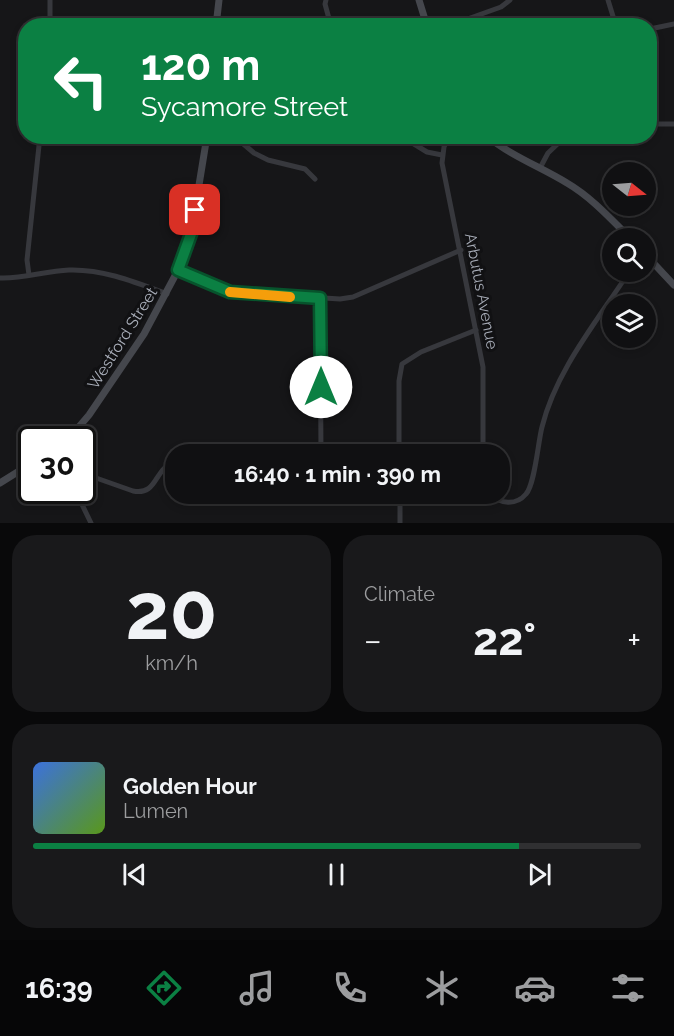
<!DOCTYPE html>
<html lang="en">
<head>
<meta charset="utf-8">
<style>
	body { margin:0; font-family:Raleway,sans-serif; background:#19191b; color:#f1f3f6; height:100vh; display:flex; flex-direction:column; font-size:22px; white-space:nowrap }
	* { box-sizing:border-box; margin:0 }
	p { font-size:20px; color:#9c9d9f }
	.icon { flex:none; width:33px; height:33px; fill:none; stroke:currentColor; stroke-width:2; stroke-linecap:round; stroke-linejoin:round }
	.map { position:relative; height:523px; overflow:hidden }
	.panel { display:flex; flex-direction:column; gap:12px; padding:12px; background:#09090a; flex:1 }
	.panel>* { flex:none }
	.guide { position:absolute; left:18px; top:18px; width:639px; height:126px; border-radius:24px; box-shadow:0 3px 9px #0003,0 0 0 2px #303032; background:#0b8043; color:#fff; overflow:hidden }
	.needle { width:39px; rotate:107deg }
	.buttons { position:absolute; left:602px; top:162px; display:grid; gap:12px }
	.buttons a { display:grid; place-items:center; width:54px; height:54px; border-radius:50%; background:#101012; box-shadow:0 3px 9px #0003,0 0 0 2px #303032; font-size:30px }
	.speed { position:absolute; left:18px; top:426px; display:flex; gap:12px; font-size:30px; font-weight:700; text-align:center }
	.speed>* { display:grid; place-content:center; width:78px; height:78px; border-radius:50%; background:#101012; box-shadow:0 3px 9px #0003,0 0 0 2px #303032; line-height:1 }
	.speed .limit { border:3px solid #111; border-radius:9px; background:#fff; color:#111 }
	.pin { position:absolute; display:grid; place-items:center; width:51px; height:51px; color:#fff; margin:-26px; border-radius:12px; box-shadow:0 3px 9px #0006 }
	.me { position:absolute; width:66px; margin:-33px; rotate:0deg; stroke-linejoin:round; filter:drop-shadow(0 0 4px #0008) }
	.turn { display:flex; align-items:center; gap:21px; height:126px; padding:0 24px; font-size:27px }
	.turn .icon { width:78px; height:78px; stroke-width:2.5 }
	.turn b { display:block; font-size:42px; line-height:51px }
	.big { font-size:45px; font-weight:700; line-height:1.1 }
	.panel .tile { flex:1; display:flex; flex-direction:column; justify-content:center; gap:9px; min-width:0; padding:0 21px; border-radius:24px; background:#19191b }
	.panel .dial { align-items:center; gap:0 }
	.dial b { font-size:78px; line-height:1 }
	.song { display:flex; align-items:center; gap:18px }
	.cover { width:72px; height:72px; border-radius:9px; background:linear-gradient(135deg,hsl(220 70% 55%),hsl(90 70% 35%)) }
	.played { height:6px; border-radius:3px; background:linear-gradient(90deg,#0b8043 80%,#303032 80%) }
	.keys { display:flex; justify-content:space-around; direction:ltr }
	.heat { display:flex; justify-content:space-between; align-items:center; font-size:33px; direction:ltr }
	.panel .tiles { flex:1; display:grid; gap:12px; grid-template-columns:1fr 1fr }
	.tile:last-child { grid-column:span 2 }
	.trip { position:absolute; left:165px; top:444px; width:345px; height:60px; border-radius:24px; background:#101012; box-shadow:0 3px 9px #0003,0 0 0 2px #303032; font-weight:700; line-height:60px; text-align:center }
	.dock { display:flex; height:96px; justify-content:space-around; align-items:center; background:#060607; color:#9c9d9f }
	.dock .icon { width:42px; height:42px }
	.dock .selected { color:#0b8043 }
	.dock b { font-size:27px; color:#f1f3f6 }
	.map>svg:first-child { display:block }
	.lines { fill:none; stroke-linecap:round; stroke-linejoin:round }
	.minor { stroke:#37383d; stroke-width:5 }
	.secondary { stroke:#45474d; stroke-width:7 }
	.route-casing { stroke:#07532c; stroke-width:15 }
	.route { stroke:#0b8043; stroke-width:10 }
	.slow { stroke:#f59e0b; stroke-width:10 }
	.labels { text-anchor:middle; stroke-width:6; stroke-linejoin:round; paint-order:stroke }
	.street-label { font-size:16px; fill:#a8adb8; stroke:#111113 }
</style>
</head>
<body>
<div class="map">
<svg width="674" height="523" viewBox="0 0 674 523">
	<rect width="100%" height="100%" fill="#161618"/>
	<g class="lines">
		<g class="minor">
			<polyline points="50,0 50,26"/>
			<polyline points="326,0 325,4 331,26"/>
			<polyline points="608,0 616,26"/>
			<polyline points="448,26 501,7 510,0"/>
			<polyline points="650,29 674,24"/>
			<polyline points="650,124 674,124"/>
			<polyline points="234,136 254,153 268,160 305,169 315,179"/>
			<polyline points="401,136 427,152 442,155"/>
			<polyline points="449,136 444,147 442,163 483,367 483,454"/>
			<polyline points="540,168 548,153 566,136"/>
			<polyline points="178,270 230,292 340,299 353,297 461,250"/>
			<polyline points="29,275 27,260 40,136"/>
			<path d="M0 278C23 279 45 271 69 270 103 269 135 282 167 294"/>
			<polyline points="320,298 321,454"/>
			<polyline points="310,454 399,449"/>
			<polyline points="399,454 399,381 402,364 421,352 476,330"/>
			<path d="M82 473 133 491C159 496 153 467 176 462"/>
			<polyline points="75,490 91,523"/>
			<polyline points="400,494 400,523"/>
			<path d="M490 494C500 504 516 506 526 494 535 484 538 442 542 427 556 370 598 320 629 272"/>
		</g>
		<g class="secondary">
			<polyline points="419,0 427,26"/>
			<polyline points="216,26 219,0"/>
			<path d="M487 136C511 156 541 167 567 183 591 197 611 219 630 238"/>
			<polyline points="645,254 674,285"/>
			<polyline points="66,440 72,435 89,415 144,334 177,272 191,234 207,136"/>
			<polyline points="0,483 32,463"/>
		</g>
	</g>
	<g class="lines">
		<defs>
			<polyline id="route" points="195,210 191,234 178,270 230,292 320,298 321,387"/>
		</defs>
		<use href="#route" class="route-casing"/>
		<use href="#route" class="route"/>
		<polyline class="slow" points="230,292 290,297"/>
	</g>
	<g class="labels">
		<g class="street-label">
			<text transform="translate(482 291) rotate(79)" y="6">Arbutus Avenue</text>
			<text transform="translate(122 338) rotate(-58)" y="6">Westford Street</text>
		</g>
	</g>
</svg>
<div class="buttons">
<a><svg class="needle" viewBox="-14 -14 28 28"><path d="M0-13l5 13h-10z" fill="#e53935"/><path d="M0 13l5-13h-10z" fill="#9c9d9f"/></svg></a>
<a><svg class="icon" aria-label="search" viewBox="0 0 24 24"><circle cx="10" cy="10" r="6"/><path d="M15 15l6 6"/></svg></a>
<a><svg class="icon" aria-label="layers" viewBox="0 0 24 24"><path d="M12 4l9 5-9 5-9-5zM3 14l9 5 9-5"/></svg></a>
</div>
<div class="speed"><div class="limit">30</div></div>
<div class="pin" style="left:195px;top:210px;background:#d93025"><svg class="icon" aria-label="arrive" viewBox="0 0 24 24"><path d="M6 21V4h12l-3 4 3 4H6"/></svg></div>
<svg class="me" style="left:321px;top:387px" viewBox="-20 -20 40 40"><circle r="19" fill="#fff"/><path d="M0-13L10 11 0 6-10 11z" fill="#0b8043"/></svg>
<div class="trip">16:40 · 1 min · 390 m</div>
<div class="guide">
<div class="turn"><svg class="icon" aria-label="left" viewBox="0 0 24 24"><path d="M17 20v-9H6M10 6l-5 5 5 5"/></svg><div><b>120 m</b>Sycamore Street</div></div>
</div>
</div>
<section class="panel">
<div class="tiles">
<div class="tile dial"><b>20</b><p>km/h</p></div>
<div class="tile"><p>Climate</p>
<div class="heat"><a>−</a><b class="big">22°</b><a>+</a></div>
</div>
<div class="tile">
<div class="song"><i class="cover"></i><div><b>Golden Hour</b><p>Lumen</p></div></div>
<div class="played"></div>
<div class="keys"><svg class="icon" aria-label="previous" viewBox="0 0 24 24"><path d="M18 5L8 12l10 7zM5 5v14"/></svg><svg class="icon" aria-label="pause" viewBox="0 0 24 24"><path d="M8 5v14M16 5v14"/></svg><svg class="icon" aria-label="next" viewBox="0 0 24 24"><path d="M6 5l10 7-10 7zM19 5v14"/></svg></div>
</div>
</div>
</section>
<nav class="dock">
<b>16:39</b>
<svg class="icon selected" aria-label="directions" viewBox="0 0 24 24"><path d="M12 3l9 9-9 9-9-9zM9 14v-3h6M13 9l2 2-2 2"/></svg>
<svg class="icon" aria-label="music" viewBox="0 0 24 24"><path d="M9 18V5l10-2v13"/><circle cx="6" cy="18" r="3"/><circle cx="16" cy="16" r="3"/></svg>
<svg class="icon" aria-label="phone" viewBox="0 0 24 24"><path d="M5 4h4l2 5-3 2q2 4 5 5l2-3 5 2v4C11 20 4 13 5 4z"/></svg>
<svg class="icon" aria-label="climate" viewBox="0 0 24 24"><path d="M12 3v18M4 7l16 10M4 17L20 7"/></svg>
<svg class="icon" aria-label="car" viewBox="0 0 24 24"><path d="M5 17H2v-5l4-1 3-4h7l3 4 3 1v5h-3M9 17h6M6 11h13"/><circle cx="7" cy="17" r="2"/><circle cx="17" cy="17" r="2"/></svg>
<svg class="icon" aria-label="filters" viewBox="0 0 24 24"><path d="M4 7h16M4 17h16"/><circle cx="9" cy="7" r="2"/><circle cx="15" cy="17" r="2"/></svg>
</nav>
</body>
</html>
